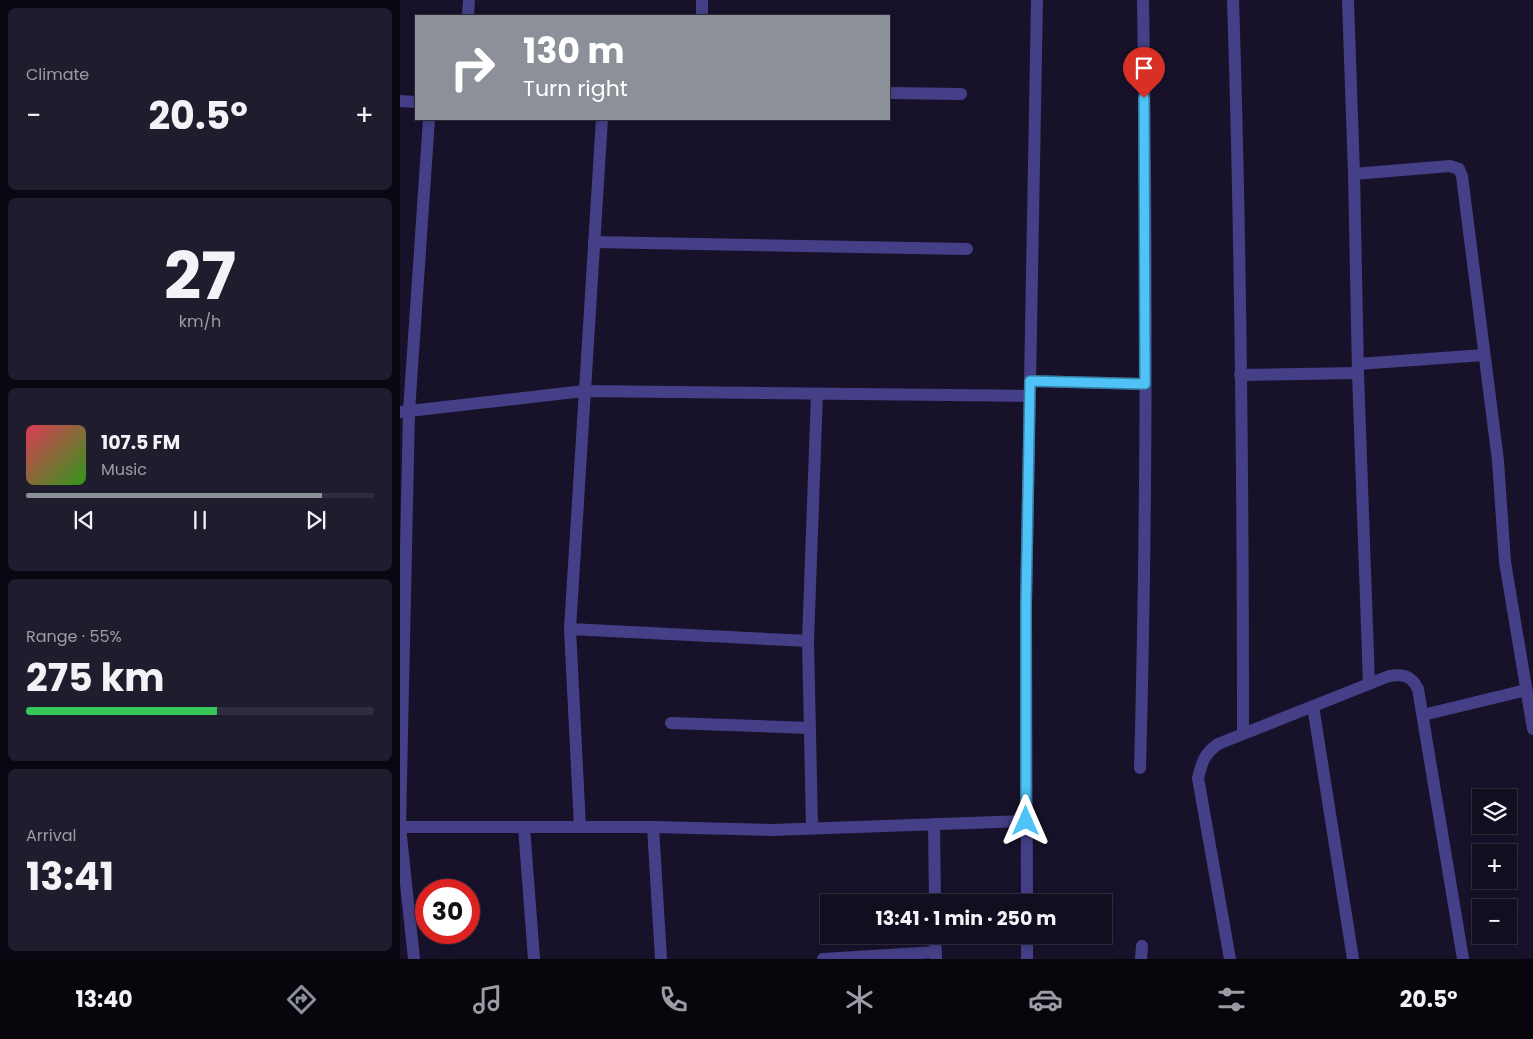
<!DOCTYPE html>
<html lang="en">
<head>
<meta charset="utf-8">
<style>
	body { margin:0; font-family:Poppins,sans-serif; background:#1e1c2d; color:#f1f3f6; height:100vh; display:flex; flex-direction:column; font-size:19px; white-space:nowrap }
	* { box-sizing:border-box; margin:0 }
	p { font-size:16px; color:#9c9ca5 }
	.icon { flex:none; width:28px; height:28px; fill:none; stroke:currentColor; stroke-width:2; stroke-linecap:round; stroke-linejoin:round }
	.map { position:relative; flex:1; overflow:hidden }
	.side { display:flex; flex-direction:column; gap:8px; padding:8px; background:#090812; width:400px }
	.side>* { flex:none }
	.banner { position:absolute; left:15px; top:15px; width:475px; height:105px; border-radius:0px; box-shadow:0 2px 8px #0003,0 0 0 1px #302e3e; background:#8c9099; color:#fff; overflow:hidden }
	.tools { position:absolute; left:1072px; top:789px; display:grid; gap:10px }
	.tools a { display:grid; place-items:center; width:45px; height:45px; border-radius:0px; background:#110e20; box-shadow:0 2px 8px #0003,0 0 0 1px #302e3e; font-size:25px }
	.speed { position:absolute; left:15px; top:879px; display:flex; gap:10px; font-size:25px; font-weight:700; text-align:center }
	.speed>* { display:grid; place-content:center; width:65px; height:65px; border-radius:50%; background:#110e20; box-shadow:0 2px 8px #0003,0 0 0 1px #302e3e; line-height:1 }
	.speed .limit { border:8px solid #d22; background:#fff; color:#111 }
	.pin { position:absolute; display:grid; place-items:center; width:42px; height:42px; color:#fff; margin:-51px -21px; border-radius:50% 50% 50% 0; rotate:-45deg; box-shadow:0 0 5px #0007 }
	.pin .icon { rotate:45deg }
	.me { position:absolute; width:55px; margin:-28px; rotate:0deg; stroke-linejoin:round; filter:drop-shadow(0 0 4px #0008) }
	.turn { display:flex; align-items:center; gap:18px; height:105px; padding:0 25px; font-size:22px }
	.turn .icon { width:65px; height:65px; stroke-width:2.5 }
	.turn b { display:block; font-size:35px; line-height:42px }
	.big { font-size:38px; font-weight:700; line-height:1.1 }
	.side .tile { flex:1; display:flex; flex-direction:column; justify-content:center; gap:8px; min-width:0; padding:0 18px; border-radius:8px; background:#1e1c2d }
	.side .dial { align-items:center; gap:0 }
	.dial b { font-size:65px; line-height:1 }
	.song { display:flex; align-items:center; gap:15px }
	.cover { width:60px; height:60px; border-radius:8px; background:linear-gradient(135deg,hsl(350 70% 55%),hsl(110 70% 35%)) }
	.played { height:5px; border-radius:2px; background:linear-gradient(90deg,#8c9099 85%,#302e3e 85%) }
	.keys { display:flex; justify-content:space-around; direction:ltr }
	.heat { display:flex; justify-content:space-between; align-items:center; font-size:28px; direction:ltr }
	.charge { height:8px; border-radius:4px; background:linear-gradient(90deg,#34c759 55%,#302e3e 0) }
	.trip { position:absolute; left:420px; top:894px; width:292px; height:50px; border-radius:0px; background:#110e20; box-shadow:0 2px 8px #0003,0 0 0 1px #302e3e; font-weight:700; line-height:50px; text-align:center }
	.tab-bar { display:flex; height:80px; justify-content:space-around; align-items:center; background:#07060d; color:#9c9ca5 }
	.tab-bar .icon { width:35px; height:35px }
	.tab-bar .on { color:#8c9099 }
	.tab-bar b { font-size:22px; color:#f1f3f6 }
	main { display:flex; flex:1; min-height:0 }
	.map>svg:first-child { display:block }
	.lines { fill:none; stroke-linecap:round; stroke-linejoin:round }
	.minor { stroke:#453f87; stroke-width:12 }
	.route-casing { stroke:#337fa1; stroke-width:12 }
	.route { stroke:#4fc3f7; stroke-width:9 }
</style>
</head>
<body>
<main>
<section class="side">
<div class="tile"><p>Climate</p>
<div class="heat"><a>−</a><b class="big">20.5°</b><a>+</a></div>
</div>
<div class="tile dial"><b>27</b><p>km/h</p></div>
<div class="tile">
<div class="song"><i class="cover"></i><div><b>107.5 FM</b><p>Music</p></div></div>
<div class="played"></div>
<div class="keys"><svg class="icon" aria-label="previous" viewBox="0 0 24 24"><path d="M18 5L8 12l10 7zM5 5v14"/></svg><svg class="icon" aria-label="pause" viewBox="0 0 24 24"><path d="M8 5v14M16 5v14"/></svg><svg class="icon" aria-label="next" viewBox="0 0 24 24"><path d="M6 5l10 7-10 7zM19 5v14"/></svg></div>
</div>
<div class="tile"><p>Range · 55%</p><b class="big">275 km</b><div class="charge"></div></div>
<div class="tile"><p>Arrival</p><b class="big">13:41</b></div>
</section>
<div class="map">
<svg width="1133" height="959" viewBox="0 0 1133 959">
	<rect width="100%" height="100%" fill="#17122a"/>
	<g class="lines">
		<g class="minor">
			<polyline points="302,0 302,16"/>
			<path d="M833 0C841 244 843 489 843 734"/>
			<polyline points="948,0 954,174 958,373 969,684"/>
			<polyline points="68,16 69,0"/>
			<polyline points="489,93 561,94"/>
			<polyline points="0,101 16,102"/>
			<polyline points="29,119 9,411 0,827 253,827 372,830 627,821"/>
			<polyline points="202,119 170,629 408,641 412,828"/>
			<polyline points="954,174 1050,166 1059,169 1062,176 1098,461 1105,562 1133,729"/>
			<polyline points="194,242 567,249"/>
			<polyline points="958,364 1084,355"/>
			<polyline points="840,375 958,373"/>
			<polyline points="630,381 745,384"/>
			<polyline points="0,412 184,391 630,396"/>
			<polyline points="170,629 180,827"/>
			<polyline points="408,641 417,394"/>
			<polyline points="913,706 953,959"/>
			<polyline points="1023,715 1126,690"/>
			<polyline points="271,723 410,728"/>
			<path d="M740 768C747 512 747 256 743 0"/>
			<polyline points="534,824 535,902"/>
			<polyline points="0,827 14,959"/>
			<polyline points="124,827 134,959"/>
			<polyline points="253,827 261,959"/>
			<polyline points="627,902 626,604 637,0"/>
			<polyline points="535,935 536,959"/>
			<polyline points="627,935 627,959"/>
			<polyline points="423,959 536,952"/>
			<polyline points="741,959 742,946"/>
			<path d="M830 959 798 778C802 762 804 754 818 744L989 676C1003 674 1011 675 1018 689L1063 959"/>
		</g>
	</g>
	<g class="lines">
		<defs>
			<polyline id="route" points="626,821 626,604 630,381 745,384 744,98"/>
		</defs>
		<use href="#route" class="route-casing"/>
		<use href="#route" class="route"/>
	</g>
</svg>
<div class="tools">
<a><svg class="icon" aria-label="layers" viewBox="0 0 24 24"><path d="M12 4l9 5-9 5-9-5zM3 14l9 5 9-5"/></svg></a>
<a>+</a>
<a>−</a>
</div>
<div class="speed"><div class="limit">30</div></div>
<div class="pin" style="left:744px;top:98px;background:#d93025"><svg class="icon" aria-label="arrive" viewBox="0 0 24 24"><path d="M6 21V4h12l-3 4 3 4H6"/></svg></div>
<svg class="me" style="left:626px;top:821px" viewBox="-20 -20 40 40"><path d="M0-17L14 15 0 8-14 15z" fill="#4fc3f7" stroke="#fff" stroke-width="4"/></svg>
<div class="trip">13:41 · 1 min · 250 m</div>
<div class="banner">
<div class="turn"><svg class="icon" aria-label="right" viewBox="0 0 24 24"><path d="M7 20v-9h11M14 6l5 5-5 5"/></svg><div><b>130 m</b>Turn right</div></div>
</div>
</div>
</main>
<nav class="tab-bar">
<b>13:40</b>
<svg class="icon on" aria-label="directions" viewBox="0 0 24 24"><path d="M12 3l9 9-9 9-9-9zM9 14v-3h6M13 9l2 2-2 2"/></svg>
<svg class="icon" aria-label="music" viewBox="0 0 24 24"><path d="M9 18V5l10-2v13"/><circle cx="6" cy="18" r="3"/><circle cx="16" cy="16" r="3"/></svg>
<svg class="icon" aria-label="phone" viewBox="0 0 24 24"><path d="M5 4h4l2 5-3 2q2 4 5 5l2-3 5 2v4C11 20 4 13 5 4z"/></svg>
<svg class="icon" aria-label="climate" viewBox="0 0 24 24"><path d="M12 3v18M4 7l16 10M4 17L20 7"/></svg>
<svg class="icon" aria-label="car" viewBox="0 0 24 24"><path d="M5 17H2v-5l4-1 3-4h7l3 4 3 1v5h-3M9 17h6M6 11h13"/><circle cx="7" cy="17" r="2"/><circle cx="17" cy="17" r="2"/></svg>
<svg class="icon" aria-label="filters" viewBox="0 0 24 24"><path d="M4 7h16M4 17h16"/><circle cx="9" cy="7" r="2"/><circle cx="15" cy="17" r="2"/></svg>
<b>20.5°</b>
</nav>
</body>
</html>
